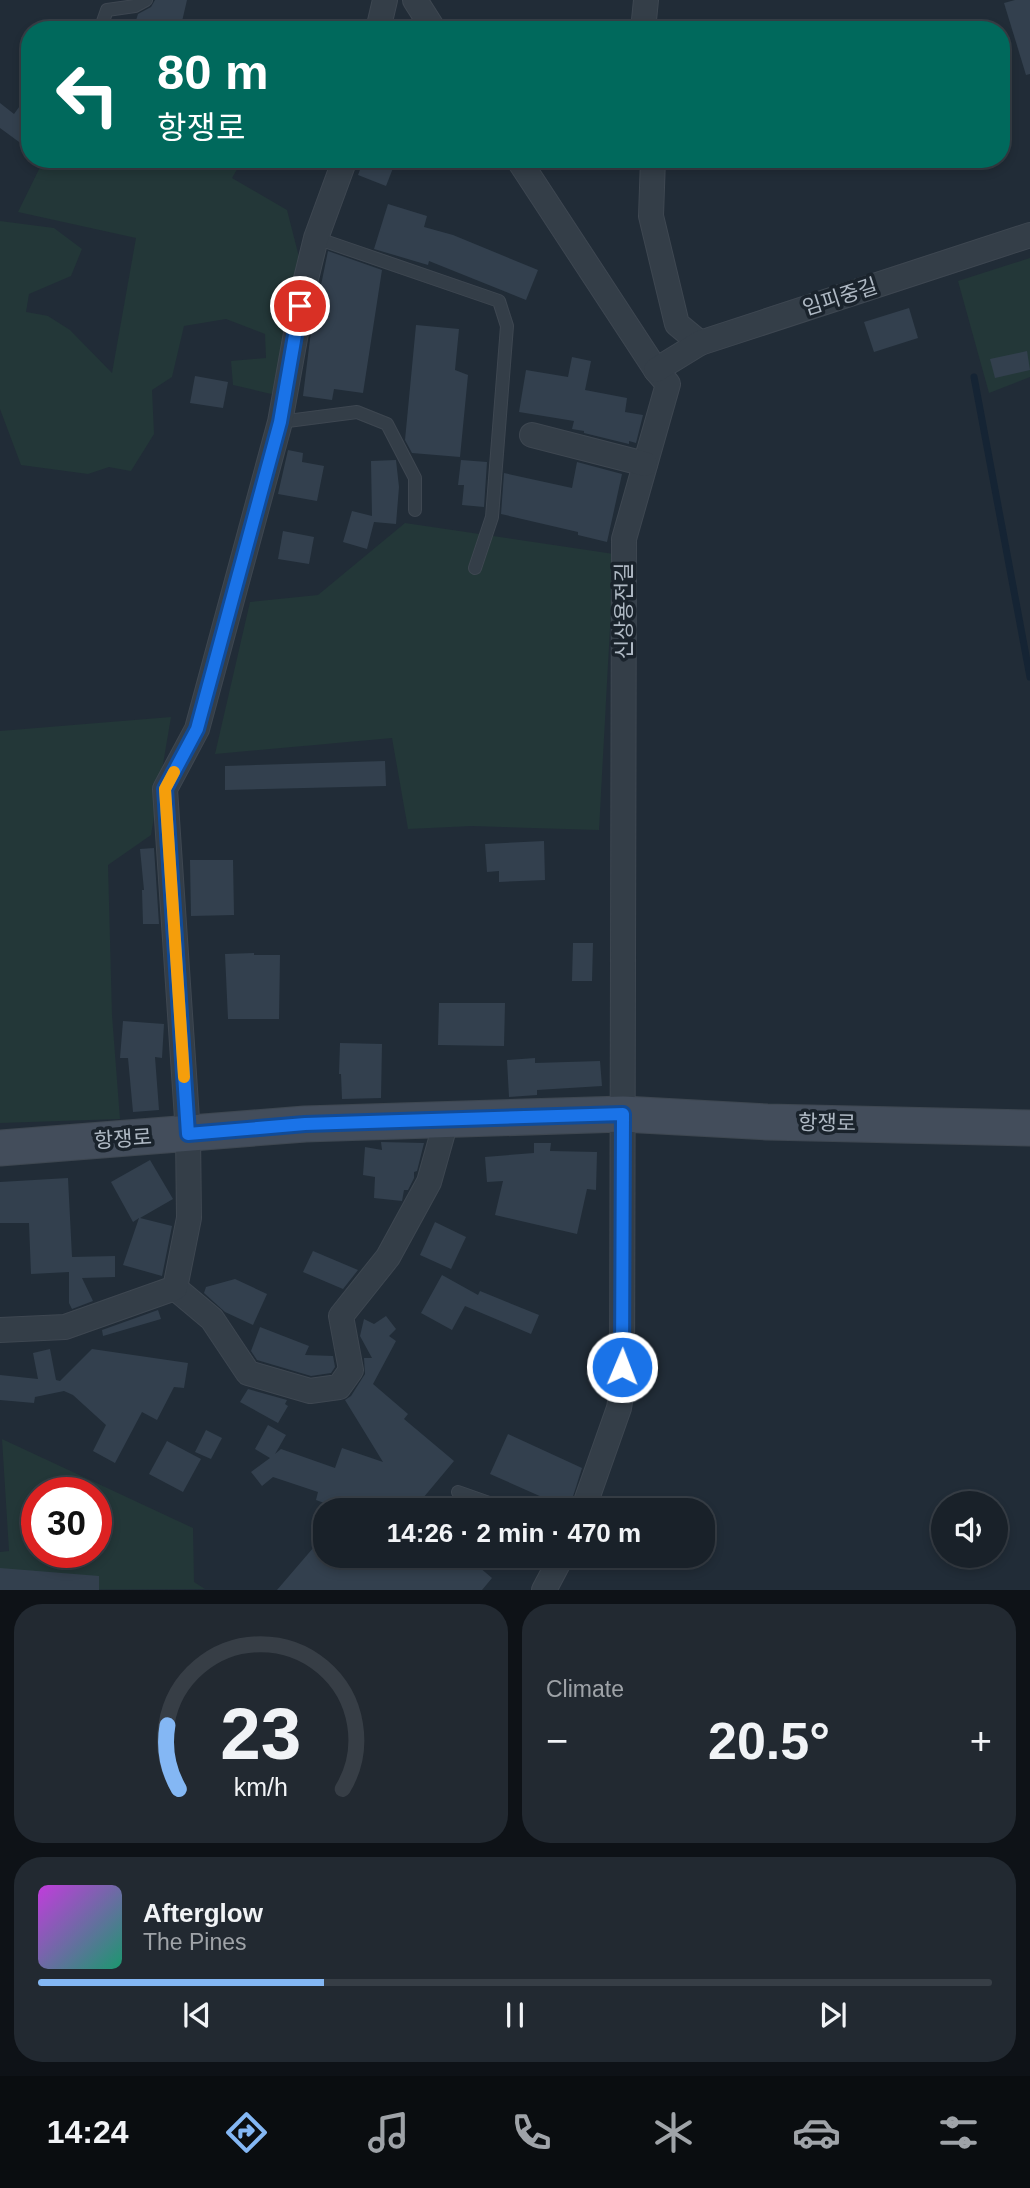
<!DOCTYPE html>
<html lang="en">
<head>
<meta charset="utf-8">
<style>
	body { margin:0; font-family:Helvetica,"Noto Sans KR",sans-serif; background:#222931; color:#f1f3f6; height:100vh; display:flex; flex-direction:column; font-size:26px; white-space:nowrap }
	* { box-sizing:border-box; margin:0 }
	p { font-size:23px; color:#9fa3a8 }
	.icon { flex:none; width:38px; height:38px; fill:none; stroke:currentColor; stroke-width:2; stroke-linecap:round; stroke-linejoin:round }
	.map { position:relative; height:1590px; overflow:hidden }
	.side { display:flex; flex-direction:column; gap:14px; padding:14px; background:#0e1217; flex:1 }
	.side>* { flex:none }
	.top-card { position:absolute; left:21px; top:21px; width:989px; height:147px; border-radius:28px; box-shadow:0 4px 10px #0003,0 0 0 2px #373e46; background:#00695c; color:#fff; overflow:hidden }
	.controls { position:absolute; left:931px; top:1491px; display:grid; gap:14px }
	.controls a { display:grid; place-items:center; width:77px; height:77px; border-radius:50%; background:#192129; box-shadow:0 4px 10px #0003,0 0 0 2px #373e46; font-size:35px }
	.speed { position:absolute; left:21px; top:1477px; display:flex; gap:14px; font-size:35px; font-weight:700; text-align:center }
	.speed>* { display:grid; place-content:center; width:91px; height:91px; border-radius:50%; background:#192129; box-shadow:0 4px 10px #0003,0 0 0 2px #373e46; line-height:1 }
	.speed .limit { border:10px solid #d22; background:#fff; color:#111 }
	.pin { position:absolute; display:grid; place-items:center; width:60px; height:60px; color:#fff; margin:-30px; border:4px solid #fff; border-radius:50%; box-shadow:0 2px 7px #0007 }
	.me { position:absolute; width:77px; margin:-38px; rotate:1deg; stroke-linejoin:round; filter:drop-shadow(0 0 5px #0008) }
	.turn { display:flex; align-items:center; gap:24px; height:147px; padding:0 21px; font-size:32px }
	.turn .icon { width:91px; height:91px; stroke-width:2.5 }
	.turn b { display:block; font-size:49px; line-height:60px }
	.big { font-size:52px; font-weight:700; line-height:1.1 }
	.side .tile { flex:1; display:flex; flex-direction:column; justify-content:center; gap:10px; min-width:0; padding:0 24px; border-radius:28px; background:#222931 }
	.side .dial { align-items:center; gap:0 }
	.dial svg { height:182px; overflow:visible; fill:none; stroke:#373e46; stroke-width:7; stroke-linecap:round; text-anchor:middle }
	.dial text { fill:#f1f3f6; stroke:none }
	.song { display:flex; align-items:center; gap:21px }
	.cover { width:84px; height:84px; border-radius:10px; background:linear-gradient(135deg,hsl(290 70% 55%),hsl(160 70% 35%)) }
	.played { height:7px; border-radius:4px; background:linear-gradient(90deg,#84b7f4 30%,#373e46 30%) }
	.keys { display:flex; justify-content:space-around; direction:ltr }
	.heat { display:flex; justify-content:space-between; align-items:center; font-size:38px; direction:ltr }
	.side .tiles { flex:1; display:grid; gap:14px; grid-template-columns:1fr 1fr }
	.tile:last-child { grid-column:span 2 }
	.trip { position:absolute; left:313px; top:1498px; width:402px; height:70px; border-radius:28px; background:#192129; box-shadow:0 4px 10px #0003,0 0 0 2px #373e46; font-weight:700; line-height:70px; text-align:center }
	.tab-bar { display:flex; height:112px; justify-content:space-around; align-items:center; background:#0a0d10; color:#9fa3a8 }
	.tab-bar .icon { width:49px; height:49px }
	.tab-bar .current { color:#84b7f4 }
	.tab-bar b { font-size:32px; color:#f1f3f6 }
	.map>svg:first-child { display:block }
	.green { fill:#233738; fill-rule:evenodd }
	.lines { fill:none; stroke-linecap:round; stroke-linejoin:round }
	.stream { stroke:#152434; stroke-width:7 }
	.building { fill:#33404e }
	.lane-casing { stroke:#3e4751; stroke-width:14 }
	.street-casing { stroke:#3e4751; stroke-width:26 }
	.secondary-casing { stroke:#3e4751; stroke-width:37 }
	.lane { stroke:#343e48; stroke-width:12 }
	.street { stroke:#343e48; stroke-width:24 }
	.secondary { stroke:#434d5b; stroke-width:35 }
	.route-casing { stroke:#114b97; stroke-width:18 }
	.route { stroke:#1a73e8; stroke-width:12 }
	.slow { stroke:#f59e0b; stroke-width:12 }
	.labels { text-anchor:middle; stroke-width:7; stroke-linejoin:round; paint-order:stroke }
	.street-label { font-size:21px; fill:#afb9c4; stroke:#1a232c }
</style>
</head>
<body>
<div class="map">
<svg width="1030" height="1590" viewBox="0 0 1030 1590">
	<rect width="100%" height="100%" fill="#212c37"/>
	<g class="green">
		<polygon points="44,159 243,159 232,178 287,210 309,296 293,399 233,385 231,361 266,358 265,334 226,319 184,326 172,377 152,390 154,434 131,471 109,467 88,474 21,465 0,409 0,221 54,228 82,249 71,276 29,294 26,312 48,316 70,330 112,373 136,238 18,212"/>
		<polygon points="1030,258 1030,377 989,393 958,281"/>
		<polygon points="405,523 614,554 599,830 472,826 408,829 392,738 215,754 250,602 318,595"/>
		<polygon points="171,717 151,835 108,865 112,1015 120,1119 0,1123 0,731"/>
		<path d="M2 1439 193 1528 194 1582 205 1589 0 1590V1552L9 1551ZM37 1493H96V1552H37Z"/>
	</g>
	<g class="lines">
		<polyline class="stream" points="974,377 1030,677"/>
	</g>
	<g class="building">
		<polygon points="155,0 187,0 180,30 133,30 138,14 151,7"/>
		<polygon points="1015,0 1030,0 1030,74 1026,75 1004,3"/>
		<polygon points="30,92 30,150 0,128 0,103 14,114"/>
		<polygon points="364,159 384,159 395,163 386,186 358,175"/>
		<polygon points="388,204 427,216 424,227 453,235 538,270 526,300 429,261 428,265 374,249"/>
		<polygon points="328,251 382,270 363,393 334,389 332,400 303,396 310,339"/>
		<polygon points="909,308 918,338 874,352 864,322"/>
		<polygon points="416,325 459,329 455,370 468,375 460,457 412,453 405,440"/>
		<polygon points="1027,351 1030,370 995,378 990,359"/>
		<polygon points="572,357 591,361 585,390 627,398 625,412 643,415 636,443 629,441 629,444 584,433 584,431 572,429 574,421 519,412 526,370 568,377"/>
		<polygon points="195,376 228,382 223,408 190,403"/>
		<polygon points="288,450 303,453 302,462 324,466 317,501 278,494"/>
		<polygon points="396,460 399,487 396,524 374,522 367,549 343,542 352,511 372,516 371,461"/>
		<polygon points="461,460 487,462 484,507 462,505 464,485 458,485"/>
		<polygon points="577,462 622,474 607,542 578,535 578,532 501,514 504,473 572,488"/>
		<polygon points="283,531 314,537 309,564 278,559"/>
		<polygon points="385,761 386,786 225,790 225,766"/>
		<polygon points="544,841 545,880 499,882 499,871 487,872 485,844"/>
		<polygon points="154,848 159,924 143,924 142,890 144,890 140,849"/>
		<polygon points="190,860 233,860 234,915 191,916"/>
		<polygon points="573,943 593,943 592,981 572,981"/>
		<polygon points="254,953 254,955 280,955 279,1019 228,1019 225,954"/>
		<polygon points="439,1003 505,1003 504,1046 438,1045"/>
		<polygon points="123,1021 164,1024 162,1058 155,1057 159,1110 133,1112 128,1058 120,1058"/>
		<polygon points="340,1043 382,1044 381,1098 342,1099 341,1074 339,1074"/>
		<polygon points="535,1058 535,1063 600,1061 602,1086 537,1090 537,1095 509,1097 507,1060"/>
		<polygon points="381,1142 424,1143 417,1171 414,1172 414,1178 408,1190 404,1190 402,1201 374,1198 375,1177 363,1175 365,1147 382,1150"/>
		<polygon points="534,1143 551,1143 550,1151 597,1152 596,1190 587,1189 577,1234 495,1215 503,1181 487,1182 485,1157 534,1153"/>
		<polygon points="150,1160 173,1199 140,1218 172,1226 162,1276 123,1265 139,1218 133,1222 111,1182"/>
		<polygon points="68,1178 72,1257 115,1256 115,1277 82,1278 93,1301 72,1309 69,1303 69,1272 31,1274 29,1223 0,1223 0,1182"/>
		<polygon points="435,1222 466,1237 451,1269 420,1255"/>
		<polygon points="313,1251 358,1270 343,1289 303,1272"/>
		<polygon points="442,1275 478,1295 480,1291 539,1315 531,1334 465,1306 452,1330 421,1313"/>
		<polygon points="235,1279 267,1294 253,1325 225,1312 204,1293 206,1287"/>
		<polygon points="158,1310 161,1319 103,1336 102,1330"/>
		<polygon points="386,1316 396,1329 389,1336 396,1341 373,1384 408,1414 404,1419 454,1461 413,1510 343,1510 316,1500 318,1492 273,1477 262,1486 251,1472 270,1458 255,1449 268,1425 286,1435 275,1454 281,1449 335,1468 342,1448 383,1462 345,1400 351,1396 365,1374 364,1358 372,1358 360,1336 364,1319 374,1324"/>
		<polygon points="260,1327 309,1346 305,1355 333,1356 335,1367 331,1373 311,1376 257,1360 251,1351"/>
		<polygon points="50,1349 56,1380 60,1381 92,1349 188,1363 184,1388 174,1387 157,1420 142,1412 115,1463 93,1451 106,1425 73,1395 64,1391 35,1397 34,1403 0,1400 0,1375 38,1379 33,1353"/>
		<polygon points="248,1389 287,1400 285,1404 288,1406 278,1423 240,1402"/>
		<polygon points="206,1430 222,1438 211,1459 195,1452"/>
		<polygon points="508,1434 582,1468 569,1509 490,1474"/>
		<polygon points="167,1441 201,1459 183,1492 149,1474"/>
		<polygon points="326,1533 326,1556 466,1556 492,1578 482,1590 277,1590"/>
		<polygon points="0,1568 99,1576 99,1590 0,1590"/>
	</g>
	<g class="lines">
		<defs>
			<g id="lane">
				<polyline points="100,30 107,10 135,6 146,0"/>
				<polyline points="316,238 499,301 507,326 492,517 475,568"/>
				<polyline points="280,422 357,412 387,424 415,478 415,510"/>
				<polyline points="458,1492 509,1510"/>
			</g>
			<g id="street">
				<polyline points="415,0 434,30"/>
				<polyline points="378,30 385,0"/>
				<polyline points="643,30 646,0"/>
				<polyline points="518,159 656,370 668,384 624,539 622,1389 619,1408 583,1510"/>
				<polyline points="653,159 651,216 677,324 700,343"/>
				<polyline points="656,370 700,343 1030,235"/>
				<polyline points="532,435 645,464"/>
				<polyline points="175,1288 212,1319 248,1373 310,1391 339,1387 351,1370 341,1316 388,1257 429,1182 447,1118"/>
				<polyline points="0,1330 65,1327 175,1288 189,1218 188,1134 165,789 197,729 280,422 305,283 316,238 345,159"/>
				<polyline points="544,1590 562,1556"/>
			</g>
			<polyline id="secondary" points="0,1148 305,1124 623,1114 767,1122 1030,1128"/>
		</defs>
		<use href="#lane" class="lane-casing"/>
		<use href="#street" class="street-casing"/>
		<use href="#secondary" class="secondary-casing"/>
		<use href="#lane" class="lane"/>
		<use href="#street" class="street"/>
		<use href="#secondary" class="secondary"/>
	</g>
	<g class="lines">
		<defs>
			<polyline id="route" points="300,306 280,422 197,729 165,789 188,1134 305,1124 623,1114 622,1367"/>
		</defs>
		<use href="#route" class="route-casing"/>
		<use href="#route" class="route"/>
		<polyline class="slow" points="174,772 165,789 184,1077"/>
	</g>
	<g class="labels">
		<g class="street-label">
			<text transform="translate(840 297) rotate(-18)" y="7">임피중길</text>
			<text transform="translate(624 611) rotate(-90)" y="7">신상용전길</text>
			<text transform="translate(827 1123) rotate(1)" y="7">항쟁로</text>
			<text transform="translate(123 1139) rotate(-4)" y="7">항쟁로</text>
		</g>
	</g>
</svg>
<div class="controls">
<a><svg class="icon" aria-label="sound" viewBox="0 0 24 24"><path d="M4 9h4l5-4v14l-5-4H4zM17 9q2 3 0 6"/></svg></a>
</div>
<div class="speed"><div class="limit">30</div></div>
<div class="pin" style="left:300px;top:306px;background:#d93025"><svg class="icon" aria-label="arrive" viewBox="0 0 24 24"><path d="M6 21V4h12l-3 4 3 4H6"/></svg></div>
<svg class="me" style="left:622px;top:1367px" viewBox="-20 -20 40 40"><circle r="17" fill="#1a73e8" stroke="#fff" stroke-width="3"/><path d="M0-11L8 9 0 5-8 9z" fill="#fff"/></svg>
<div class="trip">14:26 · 2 min · 470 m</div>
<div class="top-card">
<div class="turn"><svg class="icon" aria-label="left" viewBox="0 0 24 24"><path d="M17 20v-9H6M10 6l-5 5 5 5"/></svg><div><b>80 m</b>항쟁로</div></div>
</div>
</div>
<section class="side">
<div class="tiles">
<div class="tile dial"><svg viewBox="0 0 100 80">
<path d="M14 69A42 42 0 1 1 86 69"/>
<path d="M14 69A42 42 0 0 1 9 41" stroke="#84b7f4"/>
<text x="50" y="56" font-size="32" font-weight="700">23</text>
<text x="50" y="72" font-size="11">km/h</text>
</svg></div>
<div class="tile"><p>Climate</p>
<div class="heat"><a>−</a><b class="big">20.5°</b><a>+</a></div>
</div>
<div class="tile">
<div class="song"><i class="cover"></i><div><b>Afterglow</b><p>The Pines</p></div></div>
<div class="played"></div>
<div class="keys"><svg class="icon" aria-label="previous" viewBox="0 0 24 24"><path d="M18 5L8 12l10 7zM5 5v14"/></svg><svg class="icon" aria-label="pause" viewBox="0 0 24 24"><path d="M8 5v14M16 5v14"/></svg><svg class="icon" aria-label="next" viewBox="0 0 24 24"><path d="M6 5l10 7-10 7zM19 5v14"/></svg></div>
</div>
</div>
</section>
<nav class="tab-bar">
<b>14:24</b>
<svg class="icon current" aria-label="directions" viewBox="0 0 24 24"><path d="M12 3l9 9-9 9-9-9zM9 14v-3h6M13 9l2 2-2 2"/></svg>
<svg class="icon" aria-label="music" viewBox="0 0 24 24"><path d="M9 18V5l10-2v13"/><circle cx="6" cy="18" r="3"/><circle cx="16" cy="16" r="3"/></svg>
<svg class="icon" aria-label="phone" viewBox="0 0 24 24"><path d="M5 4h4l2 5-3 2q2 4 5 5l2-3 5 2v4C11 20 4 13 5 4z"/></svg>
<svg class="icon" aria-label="climate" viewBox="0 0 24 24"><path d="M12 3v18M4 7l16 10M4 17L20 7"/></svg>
<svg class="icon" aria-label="car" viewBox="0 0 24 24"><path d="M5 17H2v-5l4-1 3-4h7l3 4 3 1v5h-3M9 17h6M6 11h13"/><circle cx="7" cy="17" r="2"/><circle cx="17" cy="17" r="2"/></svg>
<svg class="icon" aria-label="filters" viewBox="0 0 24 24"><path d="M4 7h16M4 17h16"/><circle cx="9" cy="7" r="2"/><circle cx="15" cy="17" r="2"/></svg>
</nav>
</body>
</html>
